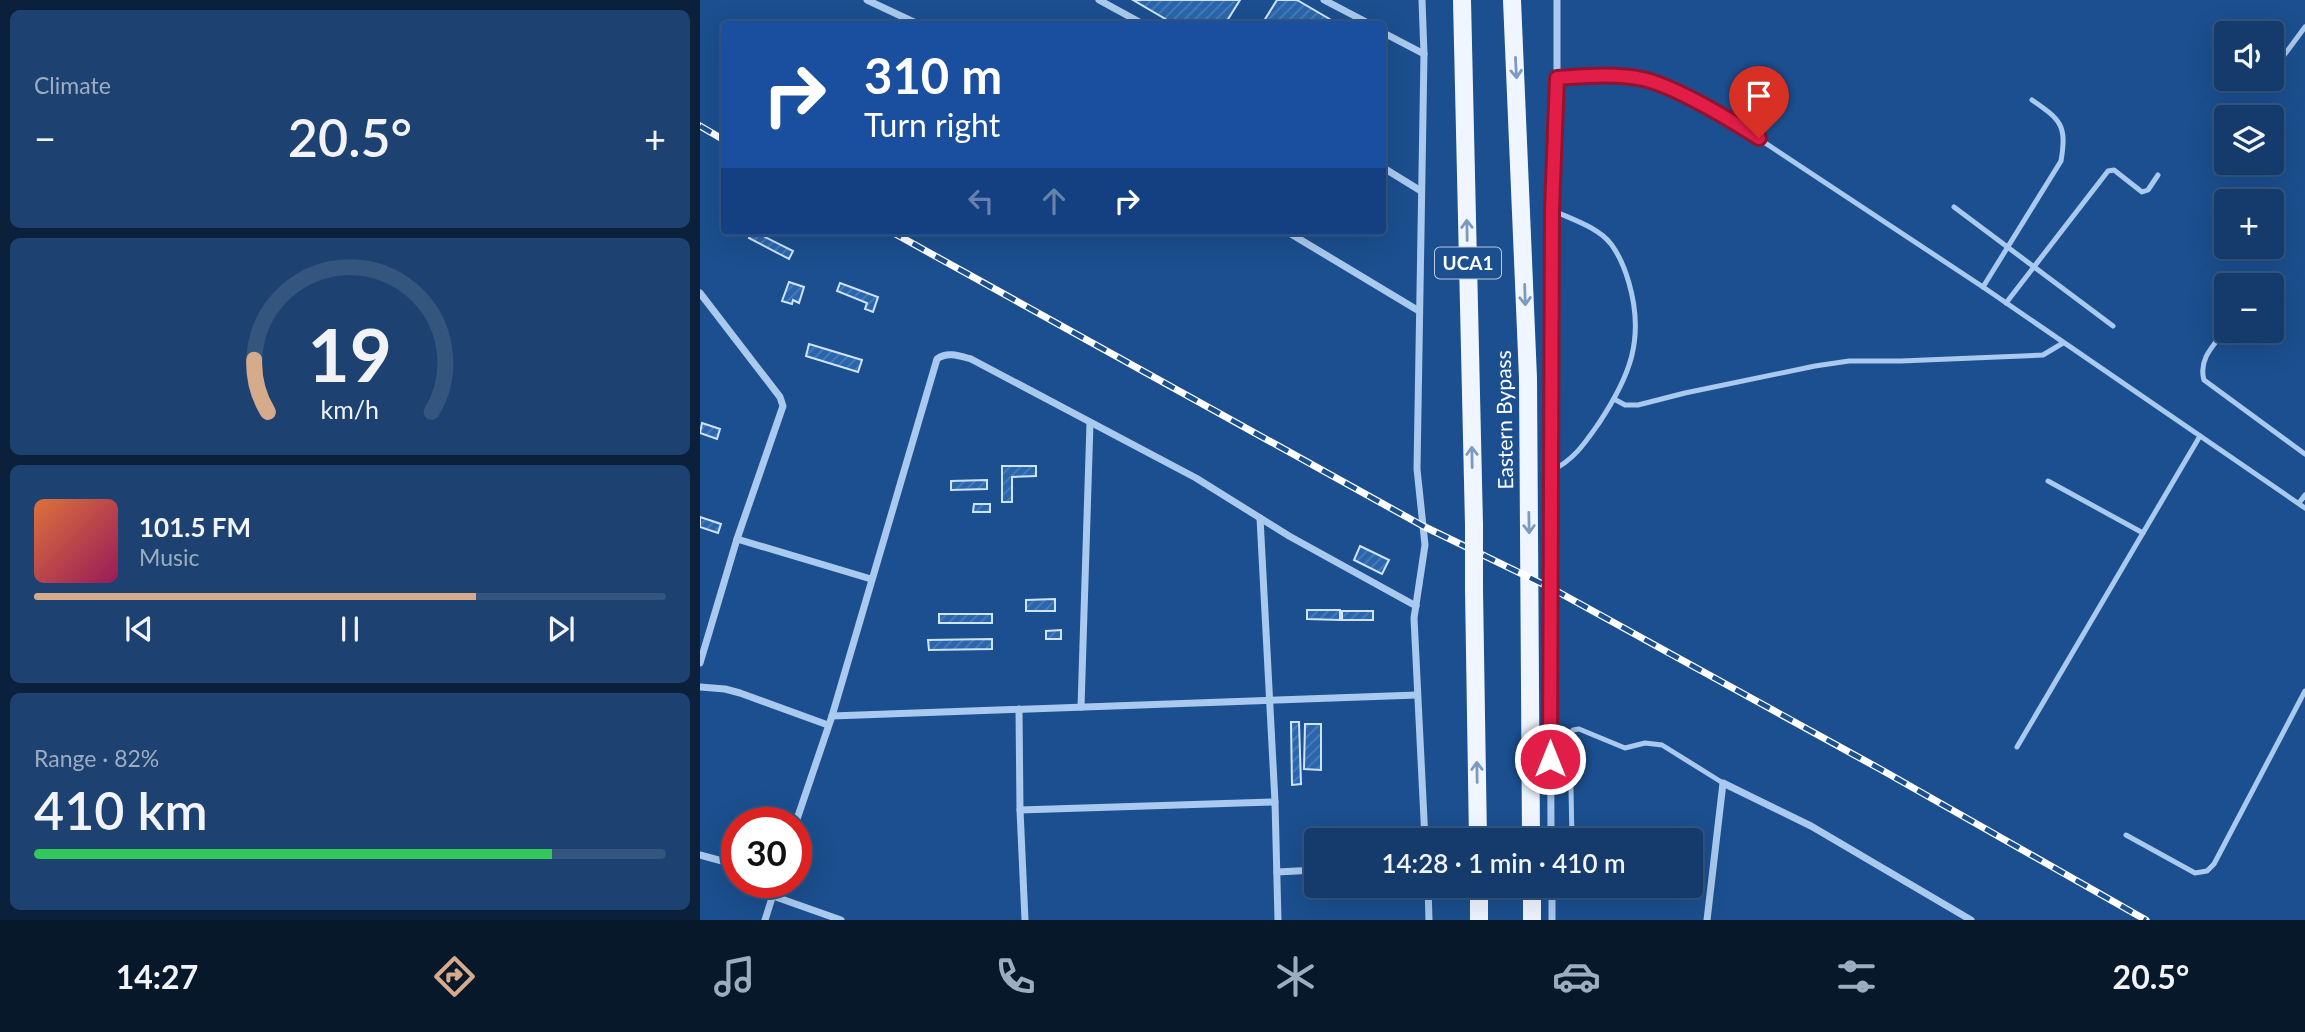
<!DOCTYPE html>
<html lang="en">
<head>
<meta charset="utf-8">
<style>
	body { margin:0; font-family:Lato,sans-serif; background:#1d4271; color:#f1f3f6; height:100vh; display:flex; flex-direction:column; font-size:26px; white-space:nowrap }
	* { box-sizing:border-box; margin:0 }
	p { font-size:23px; color:#9dadc1 }
	.icon { flex:none; width:38px; height:38px; fill:none; stroke:currentColor; stroke-width:2; stroke-linecap:round; stroke-linejoin:round }
	.map { position:relative; flex:1; overflow:hidden }
	.sheet { display:flex; flex-direction:column; gap:10px; padding:10px; background:#0b203b; width:700px }
	.sheet>* { flex:none }
	.hud { position:absolute; left:21px; top:21px; width:665px; height:214px; border-radius:7px; box-shadow:0 7px 28px #0002,0 0 0 2px #33557e; background:#1a4fa0; color:#fff; overflow:hidden }
	.fabs { position:absolute; left:1514px; top:21px; display:grid; gap:14px }
	.fabs a { display:grid; place-items:center; width:70px; height:70px; border-radius:7px; background:#143b6b; box-shadow:0 7px 28px #0002,0 0 0 2px #33557e; font-size:35px }
	.speed { position:absolute; left:21px; top:807px; display:flex; gap:14px; font-size:35px; font-weight:700; text-align:center }
	.speed>* { display:grid; place-content:center; width:91px; height:91px; border-radius:50%; background:#143b6b; box-shadow:0 7px 28px #0002,0 0 0 2px #33557e; line-height:1 }
	.speed .limit { border:10px solid #d22; background:#fff; color:#111 }
	.pin { position:absolute; display:grid; place-items:center; width:60px; height:60px; color:#fff; margin:-72px -30px; border-radius:50% 50% 50% 0; rotate:-45deg; box-shadow:0 0 7px #0007 }
	.pin .icon { rotate:45deg }
	.me { position:absolute; width:77px; margin:-38px; rotate:0deg; stroke-linejoin:round; filter:drop-shadow(0 0 5px #0008) }
	.turn { display:flex; align-items:center; gap:24px; height:147px; padding:0 28px; font-size:32px }
	.turn .icon { width:91px; height:91px; stroke-width:2.5 }
	.turn b { display:block; font-size:49px; line-height:60px }
	.lanes { display:flex; align-items:center; height:66px; padding:0 28px; background:#0003; justify-content:center; gap:35px; direction:ltr }
	.lanes .off { opacity:.35 }
	.big { font-size:52px; font-weight:600; line-height:1.1 }
	.sheet .card { flex:1; display:flex; flex-direction:column; justify-content:center; gap:10px; min-width:0; padding:0 24px; border-radius:10px; background:#1d4271 }
	.sheet .dial { align-items:center; gap:0 }
	.dial svg { height:182px; overflow:visible; fill:none; stroke:#33557e; stroke-width:7; stroke-linecap:round; text-anchor:middle }
	.dial text { fill:#f1f3f6; stroke:none }
	.song { display:flex; align-items:center; gap:21px }
	.cover { width:84px; height:84px; border-radius:10px; background:linear-gradient(135deg,hsl(20 70% 55%),hsl(330 70% 35%)) }
	.played { height:7px; border-radius:4px; background:linear-gradient(90deg,#d6ab8b 70%,#33557e 70%) }
	.keys { display:flex; justify-content:space-around; direction:ltr }
	.heat { display:flex; justify-content:space-between; align-items:center; font-size:38px; direction:ltr }
	.charge { height:10px; border-radius:5px; background:linear-gradient(90deg,#34c759 82%,#33557e 0) }
	.trip { position:absolute; left:604px; top:828px; width:399px; height:70px; border-radius:7px; background:#143b6b; box-shadow:0 7px 28px #0002,0 0 0 2px #33557e; font-weight:600; line-height:70px; text-align:center }
	.tab-bar { display:flex; height:112px; justify-content:space-around; align-items:center; background:#08182b; color:#9dadc1 }
	.tab-bar .icon { width:49px; height:49px }
	.tab-bar .active { color:#d6ab8b }
	.tab-bar b { font-size:32px; color:#f1f3f6 }
	main { display:flex; flex:1; min-height:0 }
	.map>svg:first-child { display:block }
	.building { fill:url(#building-hatch); stroke:#cfe3fa; stroke-width:2 }
	.lines { fill:none; stroke-linecap:round; stroke-linejoin:round }
	.lane { stroke:#a9c9ee; stroke-width:5 }
	.street { stroke:#a9c9ee; stroke-width:7 }
	.primary { stroke:#f0f6ff; stroke-width:18 }
	.rail-casing { stroke:#fff; stroke-width:7 }
	.rail { stroke:#1b4f8f; stroke-width:4.5; stroke-dasharray:13; stroke-linecap:butt }
	.primary-bridge { stroke:#f0f6ff; stroke-width:18 }
	.oneway { stroke:#7b9ac1 }
	.route-casing { stroke:#92132f; stroke-width:18 }
	.route { stroke:#e11d48; stroke-width:12 }
	.labels { text-anchor:middle; stroke-width:7; stroke-linejoin:round; paint-order:stroke }
	.shield { fill:#1b4f8f; stroke:#bbcadd; stroke-width:2 }
	.shield-label { font-size:19px; font-weight:bold; fill:#fff }
	.street-label { font-size:21px; fill:#fff; stroke:#1b4f8f }
</style>
</head>
<body>
<main>
<section class="sheet">
<div class="card"><p>Climate</p>
<div class="heat"><a>−</a><b class="big">20.5°</b><a>+</a></div>
</div>
<div class="card dial"><svg viewBox="0 0 100 80">
<path d="M14 69A42 42 0 1 1 86 69"/>
<path d="M14 69A42 42 0 0 1 8 46" stroke="#d6ab8b"/>
<text x="50" y="56" font-size="32" font-weight="700">19</text>
<text x="50" y="72" font-size="11">km/h</text>
</svg></div>
<div class="card">
<div class="song"><i class="cover"></i><div><b>101.5 FM</b><p>Music</p></div></div>
<div class="played"></div>
<div class="keys"><svg class="icon" aria-label="previous" viewBox="0 0 24 24"><path d="M18 5L8 12l10 7zM5 5v14"/></svg><svg class="icon" aria-label="pause" viewBox="0 0 24 24"><path d="M8 5v14M16 5v14"/></svg><svg class="icon" aria-label="next" viewBox="0 0 24 24"><path d="M6 5l10 7-10 7zM19 5v14"/></svg></div>
</div>
<div class="card"><p>Range · 82%</p><b class="big">410 km</b><div class="charge"></div></div>
</section>
<div class="map">
<svg width="1605" height="920" viewBox="0 0 1605 920">
	<defs>
		<pattern id="building-hatch" width="6" height="6" patternUnits="userSpaceOnUse" patternTransform="scale(1.75)"><rect width="6" height="6" fill="#2a66ad"/><path d="M-1 1l2-2M0 6l6-6M5 7l2-2" fill="none" stroke="#4a7db9"/></pattern>
	</defs>
	<rect width="100%" height="100%" fill="#1b4f8f"/>
	<g class="building">
		<polygon points="433,0 540,0 525,24 474,24"/>
		<polygon points="577,0 597,0 638,24 562,24"/>
		<polygon points="53,231 93,251 89,259 49,238"/>
		<polygon points="89,282 104,287 99,303 93,300 92,304 82,301"/>
		<polygon points="140,283 178,297 173,312 165,309 167,303 137,291"/>
		<polygon points="109,344 162,360 158,372 106,356"/>
		<polygon points="2,423 20,429 17,439 0,433"/>
		<polygon points="302,466 336,466 336,476 312,477 312,502 302,502"/>
		<polygon points="287,480 287,489 251,490 251,481"/>
		<polygon points="274,504 290,504 290,512 273,512"/>
		<polygon points="0,517 21,524 18,533 0,527"/>
		<polygon points="660,546 689,560 682,574 654,560"/>
		<polygon points="355,599 355,611 326,611 326,600"/>
		<polygon points="607,610 640,610 640,620 607,619"/>
		<rect x="642" y="611" width="31" height="9"/>
		<rect x="239" y="614" width="53" height="9"/>
		<polygon points="361,630 361,639 346,639 346,631"/>
		<polygon points="292,639 292,649 229,650 228,640"/>
		<polygon points="591,722 599,722 601,784 592,785"/>
		<polygon points="605,724 621,724 621,770 604,769"/>
	</g>
	<g class="lines">
		<g class="lane">
			<polyline points="1579,62 1605,27"/>
			<polyline points="857,78 896,75 945,80 971,90 1041,127 1283,287 1605,508"/>
			<polyline points="1254,207 1413,326"/>
			<path d="M1283 287 1361 161C1367 125 1361 120 1332 100"/>
			<polyline points="1306,303 1408,171 1414,170 1442,192 1448,190 1458,175"/>
			<path d="M1526 329C1514 345 1498 359 1504 380L1605 454"/>
			<polyline points="914,399 925,405 938,405 985,393 1115,366 1149,361 1201,361 1343,355 1363,343"/>
			<path d="M851 471C874 460 885 443 899 423 930 376 945 339 929 283 925 269 920 256 911 244 898 227 871 219 852 210"/>
			<polyline points="1348,481 1443,533"/>
			<polyline points="1599,503 1605,495"/>
			<polyline points="1317,747 1500,436"/>
			<polyline points="1426,835 1495,873 1507,871 1514,864 1605,691"/>
			<polyline points="872,840 870,737 873,730 879,729 925,748 945,743 962,745 1023,783"/>
			<polyline points="852,893 865,886"/>
		</g>
		<g class="street">
			<polyline points="167,0 218,24"/>
			<polyline points="399,0 443,24"/>
			<polyline points="624,0 670,24"/>
			<polyline points="722,0 724,54 717,469 725,545 714,618 725,840"/>
			<polyline points="682,32 724,54"/>
			<polyline points="682,167 721,191"/>
			<polyline points="586,231 719,311"/>
			<polyline points="0,293 80,397 83,406 37,539 0,663"/>
			<polyline points="560,518 575,802 578,920"/>
			<polyline points="37,539 171,579"/>
			<polyline points="0,687 25,689 40,693 128,725"/>
			<polyline points="381,707 390,423"/>
			<polyline points="319,709 320,810 325,920"/>
			<polyline points="132,716 717,695"/>
			<polyline points="320,810 575,802"/>
			<path d="M96 822 132 716 237 359C247 351 260 356 271 359L496 478 589 536 716 606"/>
			<polyline points="851,840 850,525 852,210 857,100 857,0"/>
			<polyline points="0,855 37,865"/>
			<polyline points="577,872 616,870"/>
			<polyline points="728,886 729,920"/>
			<polyline points="852,886 852,920"/>
			<polyline points="73,896 141,920"/>
			<polyline points="65,920 77,882"/>
			<polyline points="1007,920 1023,783 1111,826 1271,920"/>
		</g>
		<g class="primary">
			<polyline points="762,0 774,525"/>
			<polyline points="812,0 828,378 831,840"/>
			<polyline points="774,589 778,840"/>
			<polyline points="779,886 779,920"/>
			<polyline points="832,886 832,920"/>
		</g>
		<defs>
			<g id="rail">
				<polyline points="0,126 24,140"/>
				<polyline points="190,231 723,526 851,588 1180,769 1446,920"/>
			</g>
		</defs>
		<use href="#rail" class="rail-casing"/>
		<use href="#rail" class="rail"/>
		<polyline class="primary-bridge" points="774,525 774,589"/>
	</g>
	<defs><path id="oneway-shaft" d="M-6 0H5M1.5-3L5.5 0L1.5 3" fill="none" stroke-width="1.6" stroke-linecap="round" stroke-linejoin="round" transform="scale(1.75)"/></defs>
	<g class="oneway">
		<use href="#oneway-shaft" transform="translate(816 68) rotate(87)"/>
		<use href="#oneway-shaft" transform="translate(767 230) rotate(-91)"/>
		<use href="#oneway-shaft" transform="translate(825 295) rotate(88)"/>
		<use href="#oneway-shaft" transform="translate(772 457) rotate(-91)"/>
		<use href="#oneway-shaft" transform="translate(829 523) rotate(89)"/>
		<use href="#oneway-shaft" transform="translate(777 772) rotate(-91)"/>
	</g>
	<g class="lines">
		<defs>
			<path id="route" d="M850 759 852 210 857 78C886 76 915 73 943 79 977 87 1029 119 1059 138"/>
		</defs>
		<use href="#route" class="route-casing"/>
		<use href="#route" class="route"/>
	</g>
	<g class="labels">
		<rect class="shield" x="735" y="247.5" width="66" height="31" rx="5"/>
		<g class="shield-label">
			<text x="768" y="270">UCA1</text>
		</g>
		<g class="street-label">
			<text transform="translate(805 420) rotate(-91)" y="7">Eastern Bypass</text>
		</g>
	</g>
</svg>
<div class="fabs">
<a><svg class="icon" aria-label="sound" viewBox="0 0 24 24"><path d="M4 9h4l5-4v14l-5-4H4zM17 9q2 3 0 6"/></svg></a>
<a><svg class="icon" aria-label="layers" viewBox="0 0 24 24"><path d="M12 4l9 5-9 5-9-5zM3 14l9 5 9-5"/></svg></a>
<a>+</a>
<a>−</a>
</div>
<div class="speed"><div class="limit">30</div></div>
<div class="pin" style="left:1059px;top:138px;background:#d93025"><svg class="icon" aria-label="arrive" viewBox="0 0 24 24"><path d="M6 21V4h12l-3 4 3 4H6"/></svg></div>
<svg class="me" style="left:850px;top:759px" viewBox="-20 -20 40 40"><circle r="17" fill="#e11d48" stroke="#fff" stroke-width="3"/><path d="M0-11L8 9 0 5-8 9z" fill="#fff"/></svg>
<div class="trip">14:28 · 1 min · 410 m</div>
<div class="hud">
<div class="turn"><svg class="icon" aria-label="right" viewBox="0 0 24 24"><path d="M7 20v-9h11M14 6l5 5-5 5"/></svg><div><b>310 m</b>Turn right</div></div>
<div class="lanes"><svg class="icon off" aria-label="left" viewBox="0 0 24 24"><path d="M17 20v-9H6M10 6l-5 5 5 5"/></svg><svg class="icon off" aria-label="ahead" viewBox="0 0 24 24"><path d="M12 20V5M6 11l6-6 6 6"/></svg><svg class="icon" aria-label="right" viewBox="0 0 24 24"><path d="M7 20v-9h11M14 6l5 5-5 5"/></svg></div>
</div>
</div>
</main>
<nav class="tab-bar">
<b>14:27</b>
<svg class="icon active" aria-label="directions" viewBox="0 0 24 24"><path d="M12 3l9 9-9 9-9-9zM9 14v-3h6M13 9l2 2-2 2"/></svg>
<svg class="icon" aria-label="music" viewBox="0 0 24 24"><path d="M9 18V5l10-2v13"/><circle cx="6" cy="18" r="3"/><circle cx="16" cy="16" r="3"/></svg>
<svg class="icon" aria-label="phone" viewBox="0 0 24 24"><path d="M5 4h4l2 5-3 2q2 4 5 5l2-3 5 2v4C11 20 4 13 5 4z"/></svg>
<svg class="icon" aria-label="climate" viewBox="0 0 24 24"><path d="M12 3v18M4 7l16 10M4 17L20 7"/></svg>
<svg class="icon" aria-label="car" viewBox="0 0 24 24"><path d="M5 17H2v-5l4-1 3-4h7l3 4 3 1v5h-3M9 17h6M6 11h13"/><circle cx="7" cy="17" r="2"/><circle cx="17" cy="17" r="2"/></svg>
<svg class="icon" aria-label="filters" viewBox="0 0 24 24"><path d="M4 7h16M4 17h16"/><circle cx="9" cy="7" r="2"/><circle cx="15" cy="17" r="2"/></svg>
<b>20.5°</b>
</nav>
</body>
</html>
